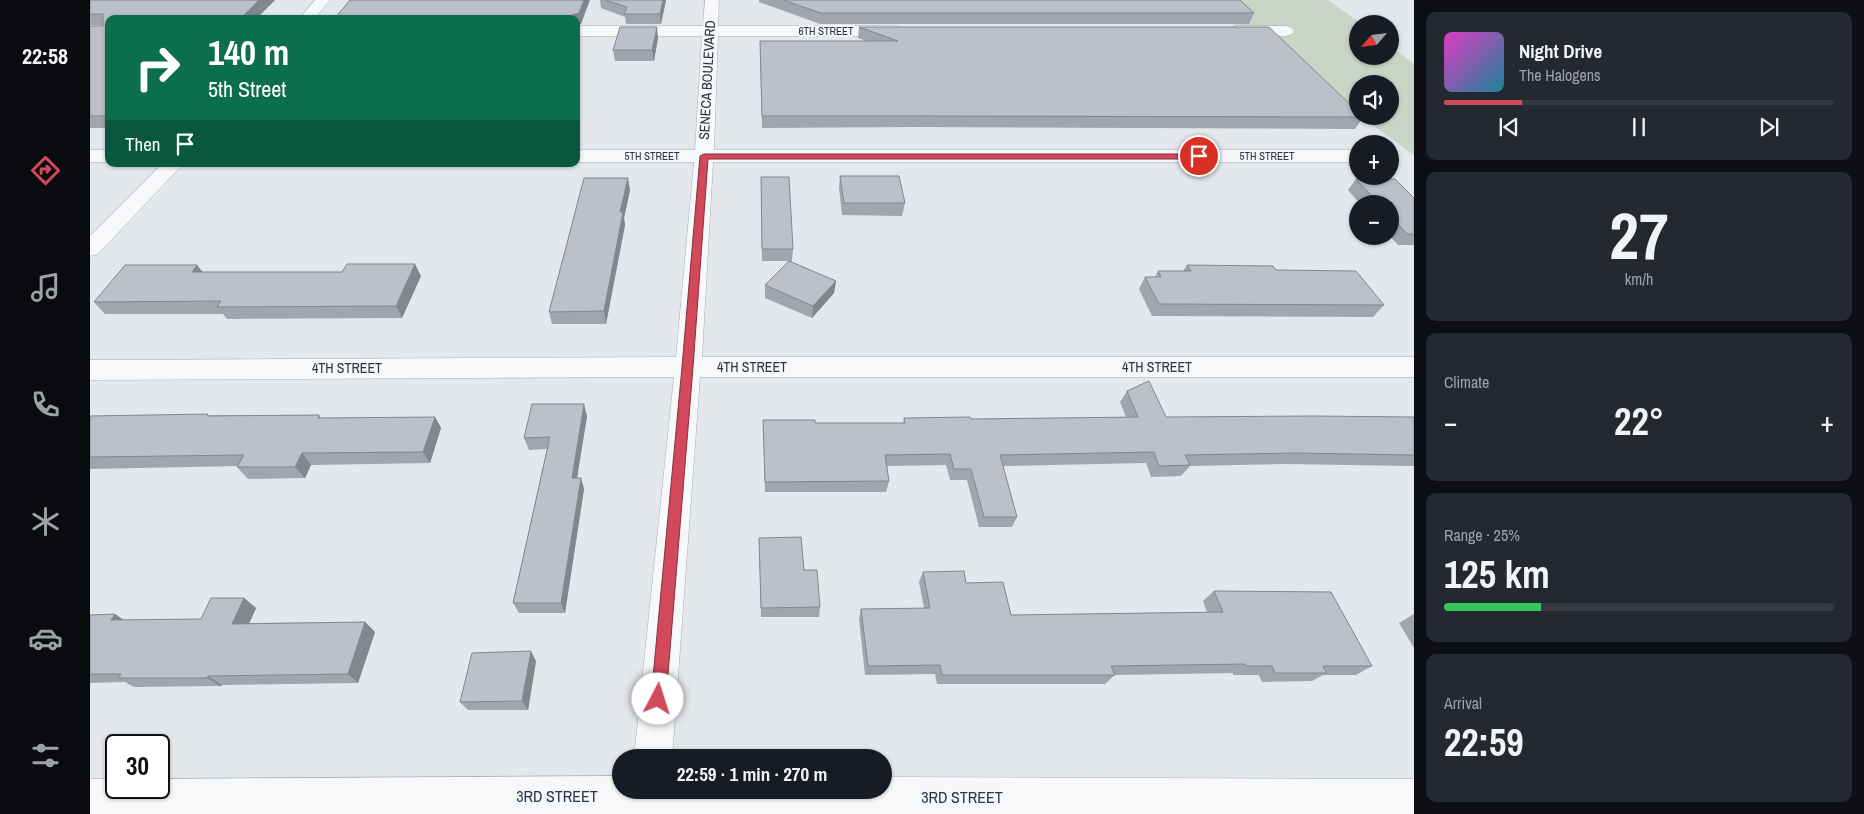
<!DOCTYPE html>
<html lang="en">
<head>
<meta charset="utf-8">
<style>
	body { margin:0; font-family:"Archivo Narrow",sans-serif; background:#242831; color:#f1f3f6; height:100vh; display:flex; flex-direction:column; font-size:19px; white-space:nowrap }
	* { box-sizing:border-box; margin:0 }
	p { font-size:16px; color:#9ea1a6 }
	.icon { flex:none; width:28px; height:28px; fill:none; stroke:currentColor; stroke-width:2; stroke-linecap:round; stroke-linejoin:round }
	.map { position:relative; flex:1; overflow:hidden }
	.details { display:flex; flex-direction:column; gap:12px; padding:12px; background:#0d0f14; width:450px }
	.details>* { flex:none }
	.hud { position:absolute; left:15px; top:15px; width:475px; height:152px; border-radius:10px; box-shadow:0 1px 4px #0004; background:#0b6e4f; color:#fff; overflow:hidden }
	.needle { width:32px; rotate:242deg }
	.fabs { position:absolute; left:1259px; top:15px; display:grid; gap:10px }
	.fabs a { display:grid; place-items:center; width:50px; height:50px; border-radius:50%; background:#171b24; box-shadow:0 1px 4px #0004; font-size:25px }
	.speed { position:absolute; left:15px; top:734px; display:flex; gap:10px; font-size:25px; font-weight:700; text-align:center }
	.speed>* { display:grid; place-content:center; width:65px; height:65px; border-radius:50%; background:#171b24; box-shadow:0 1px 4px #0004; line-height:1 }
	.speed .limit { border:2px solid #111; border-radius:8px; background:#fff; color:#111 }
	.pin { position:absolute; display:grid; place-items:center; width:42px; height:42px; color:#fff; margin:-21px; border:2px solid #fff; border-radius:50%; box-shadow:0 1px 5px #0007 }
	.me { position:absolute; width:55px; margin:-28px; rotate:5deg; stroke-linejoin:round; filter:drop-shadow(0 0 4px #0008) }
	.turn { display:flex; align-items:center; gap:18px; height:105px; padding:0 20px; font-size:22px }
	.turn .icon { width:65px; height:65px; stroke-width:2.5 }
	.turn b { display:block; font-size:35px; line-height:42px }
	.then { display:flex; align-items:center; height:48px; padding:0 20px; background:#0003; gap:10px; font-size:19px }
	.big { font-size:38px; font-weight:700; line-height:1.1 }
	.details .widget { flex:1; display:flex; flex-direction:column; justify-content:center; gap:8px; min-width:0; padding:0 18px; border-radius:10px; background:#242831 }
	.details .dial { align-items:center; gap:0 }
	.dial b { font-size:65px; line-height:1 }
	.song { display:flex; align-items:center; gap:15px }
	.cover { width:60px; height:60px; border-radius:8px; background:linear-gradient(135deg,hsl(310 70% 55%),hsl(190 70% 35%)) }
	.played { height:5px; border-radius:2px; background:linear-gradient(90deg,#d1495b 20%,#363941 20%) }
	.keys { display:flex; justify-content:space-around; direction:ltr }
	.heat { display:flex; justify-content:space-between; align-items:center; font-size:28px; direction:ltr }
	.charge { height:8px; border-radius:4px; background:linear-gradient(90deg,#34c759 25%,#363941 0) }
	.trip { position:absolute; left:522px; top:749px; width:280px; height:50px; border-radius:25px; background:#171b24; box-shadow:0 1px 4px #0004; font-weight:700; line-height:50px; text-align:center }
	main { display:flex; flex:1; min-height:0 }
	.tabs { display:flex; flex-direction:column; width:90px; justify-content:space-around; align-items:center; background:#090b0e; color:#9ea1a6 }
	.tabs .icon { width:35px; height:35px }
	.tabs .selected { color:#d1495b }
	.tabs b { font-size:22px; color:#f1f3f6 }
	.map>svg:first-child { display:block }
	.green { fill:#c9d6c5 }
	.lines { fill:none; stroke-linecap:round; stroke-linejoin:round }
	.minor-casing { stroke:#a9aeb7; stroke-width:1 }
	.minor { fill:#f7f8fa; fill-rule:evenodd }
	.wall { fill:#a1a5ae }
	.shaded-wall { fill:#83868d }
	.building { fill:#bbc0ca; stroke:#83868d }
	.route { fill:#d1495b; stroke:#882f3b }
	.labels { text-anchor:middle; stroke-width:4; stroke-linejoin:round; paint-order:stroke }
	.far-street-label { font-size:11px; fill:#2b3445; stroke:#f4f6f9 }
	.street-label { font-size:14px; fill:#2b3445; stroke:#f4f6f9 }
	.near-street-label { font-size:16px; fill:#2b3445; stroke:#f4f6f9 }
</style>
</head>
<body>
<main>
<nav class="tabs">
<b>22:58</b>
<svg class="icon selected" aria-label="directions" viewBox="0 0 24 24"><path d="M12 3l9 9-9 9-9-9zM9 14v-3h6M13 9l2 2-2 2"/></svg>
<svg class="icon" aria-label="music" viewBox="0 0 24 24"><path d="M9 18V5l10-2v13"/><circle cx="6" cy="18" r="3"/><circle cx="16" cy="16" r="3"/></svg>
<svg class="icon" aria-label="phone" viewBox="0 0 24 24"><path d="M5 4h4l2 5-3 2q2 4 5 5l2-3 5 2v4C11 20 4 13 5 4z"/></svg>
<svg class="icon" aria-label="climate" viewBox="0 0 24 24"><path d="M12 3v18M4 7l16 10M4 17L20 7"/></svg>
<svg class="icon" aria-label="car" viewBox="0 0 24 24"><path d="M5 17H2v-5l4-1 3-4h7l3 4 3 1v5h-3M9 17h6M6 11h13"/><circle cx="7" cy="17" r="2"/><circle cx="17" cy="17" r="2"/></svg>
<svg class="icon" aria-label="filters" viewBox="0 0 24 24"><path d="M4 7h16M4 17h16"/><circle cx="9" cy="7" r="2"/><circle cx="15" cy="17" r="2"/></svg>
</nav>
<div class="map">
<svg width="1324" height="814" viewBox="0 0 1324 814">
	<rect width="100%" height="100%" fill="#e4e7ec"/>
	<polygon class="green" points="1110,0 1238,0 1272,24 1268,24 1268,56 1300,56 1300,45 1324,64 1324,155 1270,116 1300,116 1300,84 1268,84 1267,114"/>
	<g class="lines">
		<defs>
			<g id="minor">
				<polygon points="225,0 240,0 224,19 209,19"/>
				<polygon points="615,0 629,0 628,26 807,26 813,28 815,31 813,34 807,36 628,36 624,150 1268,150 1268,162 623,162 612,357 1324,357 1324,377 610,377 582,758 544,758 584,377 0,380 0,360 586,357 604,162 486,162 486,150 605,150 612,36 486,36 486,26 613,26"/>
				<polygon points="1147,26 1196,26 1202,28 1204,31 1202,34 1196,36 1141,34 1139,31 1141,28"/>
				<rect x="0" y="150" width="19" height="12"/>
				<polygon points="72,164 93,164 8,254 0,256 0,236"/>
				<polygon points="531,776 531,790 794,790 794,777 1324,779 1324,814 0,814 0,779 26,779 26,788 69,788 69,779"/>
			</g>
		</defs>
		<use href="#minor" class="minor-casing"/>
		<use href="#minor" class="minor"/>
	</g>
	<g class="wall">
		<polygon points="0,0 185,0 166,19 19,19 19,128 0,128 0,26 13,26 13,25 0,25"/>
		<polygon points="510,0 576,0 571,24 536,24 535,17 511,8"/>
		<polygon points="669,0 1150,0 1164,13 1159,24 730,24 669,2"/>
		<polygon points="769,27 1273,117 1265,129 826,127 672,128 670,52 776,41 768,38"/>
		<polygon points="568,38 564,61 525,61 523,50"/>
		<polygon points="750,176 815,203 812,216 752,215 749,188"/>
		<polygon points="671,177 703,249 702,261 700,261 746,281 744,293 722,318 675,298 675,285 699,261 672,261"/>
		<polygon points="1266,179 1324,198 1324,245 1308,245 1300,236 1300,204 1270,204 1258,190"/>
		<polygon points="540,190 534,218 535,225 516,324 462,324 459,312"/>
		<polygon points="1097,265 1186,270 1294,305 1283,317 1062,316 1049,289 1055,277 1065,277 1068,271 1093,271"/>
		<polygon points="113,272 331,276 312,318 137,319 133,314 15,314 4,302"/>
		<polygon points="1037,391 1076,417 1324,417 1324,466 1195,464 1100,466 1091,476 1061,477 1056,463 913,466 927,517 922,527 889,527 877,480 860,480 856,465 797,466 799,481 796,492 675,492 673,420 725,423 813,423 814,418 881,419 1036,417 1030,402"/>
		<polygon points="229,415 231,418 345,417 351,428 340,463 221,465 215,478 158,479 147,467 148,466 0,469 0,416"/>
		<polygon points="497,416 487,478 491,478 494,489 475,613 429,613 423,603 457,449 439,450 434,438"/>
		<polygon points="669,538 714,570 730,607 729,617 671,617"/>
		<polygon points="833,572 876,583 921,615 1117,612 1113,601 1124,591 1282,666 1266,675 1233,675 1222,681 1172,682 1169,675 1143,675 1143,673 1025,675 1015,684 847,684 845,674 775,675 769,619 771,609 834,608 829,582"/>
		<polygon points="154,598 166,608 159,623 275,622 285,632 268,683 132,685 131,686 44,687 35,682 0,683 0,615 33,620 111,619"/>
		<polygon points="1324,614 1324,648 1309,623"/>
		<polygon points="446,661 438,710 378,710 370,702"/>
	</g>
	<g class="shaded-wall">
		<polygon points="169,0 185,0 166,19 150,19"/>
		<polygon points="494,0 500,0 491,24 486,25 486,19 483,19 482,15"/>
		<polygon points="573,0 576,0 571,24 570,14"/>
		<polygon points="567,27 568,38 564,61 562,50"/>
		<polygon points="538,178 540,190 534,218 535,225 516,324 514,311 530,212"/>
		<polygon points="325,264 331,276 312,318 306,306"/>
		<polygon points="107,265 117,277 102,272"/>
		<polygon points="746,281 744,293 722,318 723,306"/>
		<polygon points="494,404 497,416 485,490 482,478"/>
		<polygon points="345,417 351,428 340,463 333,452"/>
		<polygon points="212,453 221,465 215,478 205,467"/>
		<polygon points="491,478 494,489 475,613 471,603"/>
		<polygon points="154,598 166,608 155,633 142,624"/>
		<polygon points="25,614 40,624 21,620"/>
		<polygon points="275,622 285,632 268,683 258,674"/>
		<polygon points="441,651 446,661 438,710 432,701"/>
		<polygon points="118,676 132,685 131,686 117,678"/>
	</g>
	<g class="building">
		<polygon points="0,0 169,0 150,19 19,19 19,116 0,116 0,26 13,26 13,14 0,14"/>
		<polygon points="260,0 494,0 489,13 482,15 483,19 244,19"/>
		<polygon points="515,0 573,0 570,14 534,14 537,7"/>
		<polygon points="693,0 1150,0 1164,13 731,13"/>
		<polygon points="530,27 567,27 562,50 523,50"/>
		<polygon points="769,27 1179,27 1268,112 1268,116 1272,116 1273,117 828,116 672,116 670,41 808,41"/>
		<polygon points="750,176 809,176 815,203 754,203"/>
		<polygon points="671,177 699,177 703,249 672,249"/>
		<polygon points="494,178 538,178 530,212 533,212 514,311 459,312"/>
		<polygon points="1266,179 1305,179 1324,198 1324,234 1317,234 1300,215 1300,204 1289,204"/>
		<polygon points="699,261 746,281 723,306 675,285"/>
		<polygon points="257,264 325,264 306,306 127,307 131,301 4,302 35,265 107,265 102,272 252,272"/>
		<polygon points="1097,265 1183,266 1186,270 1266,271 1294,305 1069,304 1055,277 1071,277 1068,271 1101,271"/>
		<polygon points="1059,381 1076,417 1222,416 1324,417 1324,455 1206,453 1095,455 1100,465 1069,466 1064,452 910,455 927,517 894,517 881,469 864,469 860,454 795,455 799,481 675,482 673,420 725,420 725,423 815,423 814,418 880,417 881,419 1048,417 1037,391"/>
		<polygon points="442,404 494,404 482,478 491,478 471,603 423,603 460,437 434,438"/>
		<polygon points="118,414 117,416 229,415 228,418 345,417 333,452 212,453 205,467 147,467 154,455 0,457 0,416"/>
		<polygon points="711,537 714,570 727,570 730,607 671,608 669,538"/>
		<polygon points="874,571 876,583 913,582 921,615 1133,612 1124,591 1241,592 1282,666 1233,666 1237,673 1185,673 1182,666 1156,666 1155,664 1021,666 1025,675 852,675 850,665 778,666 771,609 840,608 833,572"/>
		<polygon points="121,598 154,598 142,624 275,622 258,674 118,676 117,678 28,678 31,674 0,674 0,615 25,614 21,620 111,619"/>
		<polygon points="441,651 432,701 370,702 382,653"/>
	</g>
	<polygon class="route" points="614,154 1109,154 1113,156 1109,159 618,159 603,367 576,699 574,704 568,706 563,704 561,699 592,367 610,156"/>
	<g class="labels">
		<g class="far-street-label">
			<text x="736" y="35">6TH STREET</text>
			<text x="562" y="160">5TH STREET</text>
			<text x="1177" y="160">5TH STREET</text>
		</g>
		<g class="street-label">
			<text transform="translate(617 80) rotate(-87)" y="5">SENECA BOULEVARD</text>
			<text x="662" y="372">4TH STREET</text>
			<text x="1067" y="372">4TH STREET</text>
			<text x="257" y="373">4TH STREET</text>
		</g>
		<g class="near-street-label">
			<text x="467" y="802">3RD STREET</text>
			<text x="872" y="803">3RD STREET</text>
		</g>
	</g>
</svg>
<div class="fabs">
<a><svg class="needle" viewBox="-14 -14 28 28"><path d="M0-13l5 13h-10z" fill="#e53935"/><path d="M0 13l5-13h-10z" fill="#9ea1a6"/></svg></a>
<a><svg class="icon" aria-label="sound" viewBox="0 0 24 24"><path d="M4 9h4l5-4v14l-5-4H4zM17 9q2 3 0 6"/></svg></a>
<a>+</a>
<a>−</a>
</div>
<div class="speed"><div class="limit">30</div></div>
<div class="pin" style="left:1109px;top:156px;background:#d93025"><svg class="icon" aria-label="arrive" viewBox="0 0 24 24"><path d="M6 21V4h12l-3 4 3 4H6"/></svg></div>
<svg class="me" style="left:568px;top:699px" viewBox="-20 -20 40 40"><circle r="19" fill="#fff"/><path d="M0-13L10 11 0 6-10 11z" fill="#d1495b"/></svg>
<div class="trip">22:59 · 1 min · 270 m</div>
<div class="hud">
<div class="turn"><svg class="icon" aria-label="right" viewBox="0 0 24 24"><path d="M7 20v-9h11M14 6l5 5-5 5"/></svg><div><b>140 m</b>5th Street</div></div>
<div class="then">Then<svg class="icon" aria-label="arrive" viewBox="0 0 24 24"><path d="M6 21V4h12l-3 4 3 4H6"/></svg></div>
</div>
</div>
<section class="details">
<div class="widget">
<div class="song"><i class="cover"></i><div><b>Night Drive</b><p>The Halogens</p></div></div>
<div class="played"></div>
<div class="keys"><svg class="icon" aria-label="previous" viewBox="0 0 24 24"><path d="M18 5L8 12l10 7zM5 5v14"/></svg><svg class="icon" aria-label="pause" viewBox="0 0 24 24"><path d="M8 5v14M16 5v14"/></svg><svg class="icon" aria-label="next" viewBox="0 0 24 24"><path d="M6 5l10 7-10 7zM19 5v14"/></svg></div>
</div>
<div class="widget dial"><b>27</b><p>km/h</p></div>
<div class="widget"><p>Climate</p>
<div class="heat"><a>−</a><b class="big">22°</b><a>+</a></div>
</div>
<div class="widget"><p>Range · 25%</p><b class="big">125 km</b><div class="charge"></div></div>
<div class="widget"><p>Arrival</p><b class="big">22:59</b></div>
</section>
</main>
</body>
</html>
